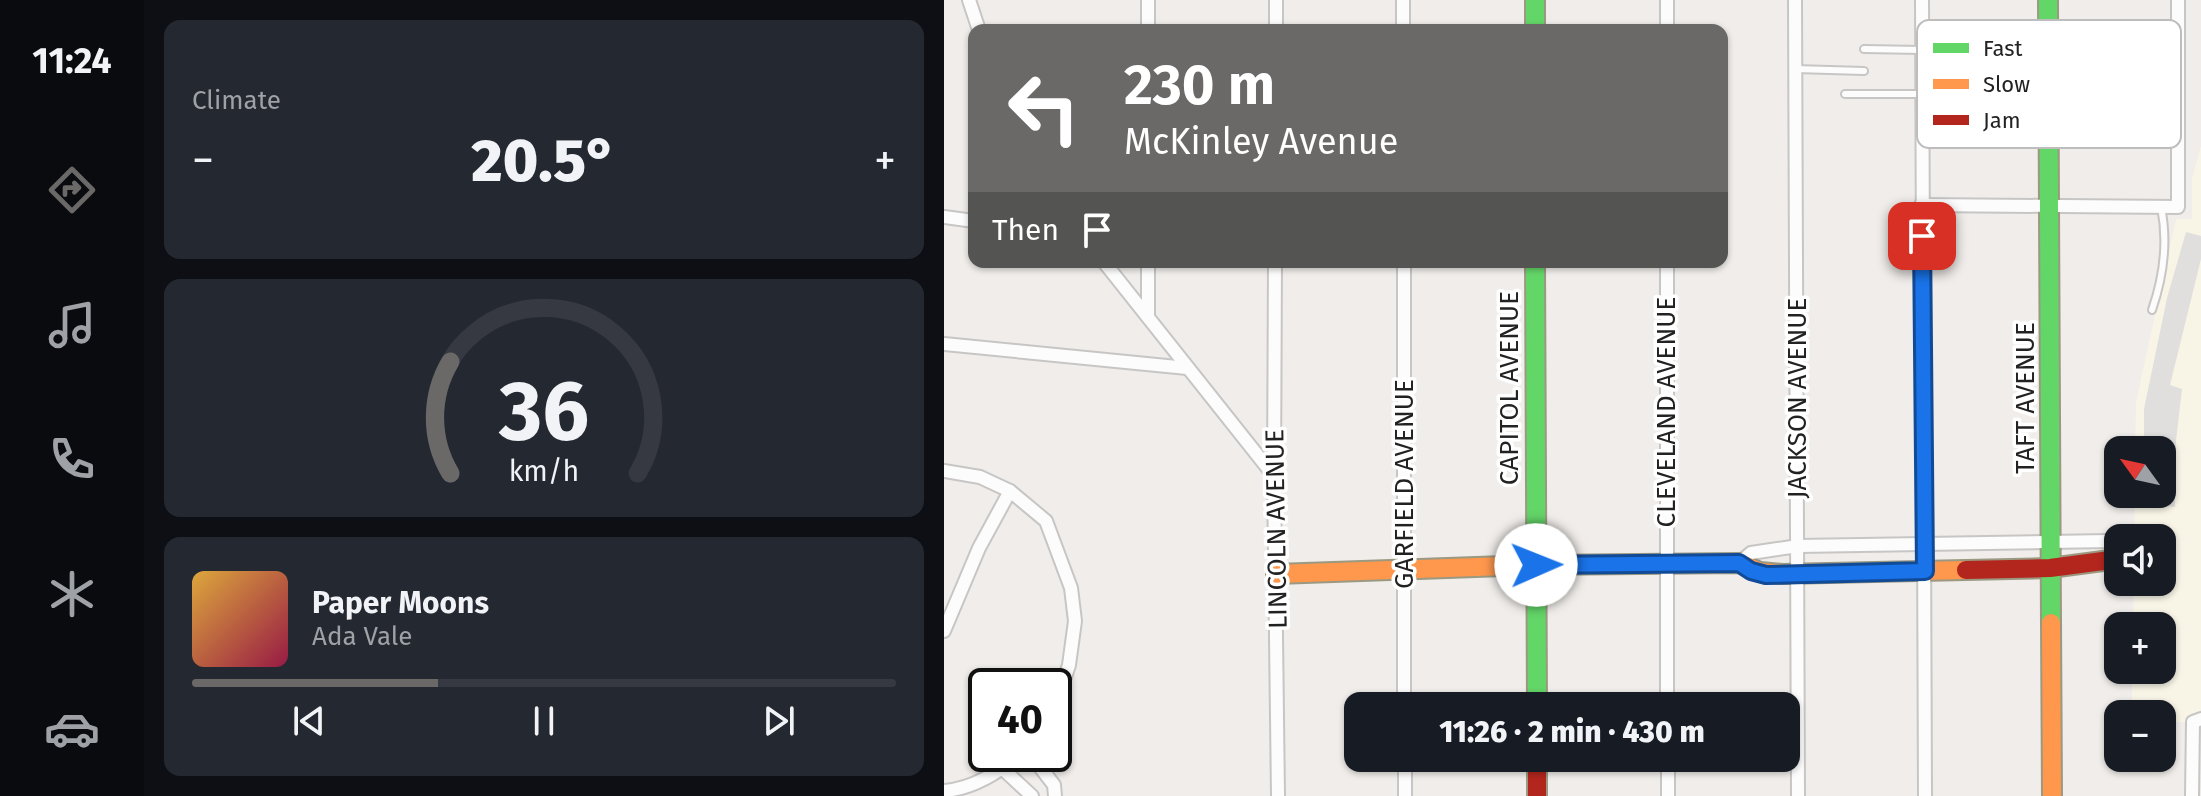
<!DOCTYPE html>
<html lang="en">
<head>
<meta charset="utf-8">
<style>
	body { margin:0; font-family:"Fira Sans",sans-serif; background:#242831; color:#f1f3f6; height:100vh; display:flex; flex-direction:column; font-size:30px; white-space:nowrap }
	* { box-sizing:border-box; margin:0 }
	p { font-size:26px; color:#9ea1a6 }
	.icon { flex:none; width:44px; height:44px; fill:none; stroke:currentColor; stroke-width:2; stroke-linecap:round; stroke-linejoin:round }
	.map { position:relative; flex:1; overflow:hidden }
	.sheet { display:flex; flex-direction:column; gap:20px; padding:20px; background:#0d0f14; width:800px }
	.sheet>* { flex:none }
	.banner { position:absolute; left:24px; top:24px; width:760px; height:244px; border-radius:16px; box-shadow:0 2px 6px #0004; background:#6a6968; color:#fff; overflow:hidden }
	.needle { width:52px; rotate:303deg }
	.buttons { position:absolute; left:1160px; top:436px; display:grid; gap:16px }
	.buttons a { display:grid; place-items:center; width:72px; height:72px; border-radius:16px; background:#171b24; box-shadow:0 2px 6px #0004; font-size:40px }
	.speed { position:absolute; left:24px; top:668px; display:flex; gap:16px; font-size:40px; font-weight:700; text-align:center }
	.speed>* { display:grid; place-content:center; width:104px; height:104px; border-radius:50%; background:#171b24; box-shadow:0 2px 6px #0004; line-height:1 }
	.speed .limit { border:4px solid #111; border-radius:12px; background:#fff; color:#111 }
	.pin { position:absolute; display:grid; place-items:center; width:68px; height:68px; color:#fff; margin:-34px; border-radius:16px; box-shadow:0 4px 12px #0006 }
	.me { position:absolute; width:88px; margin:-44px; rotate:89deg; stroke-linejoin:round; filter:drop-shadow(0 0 6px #0008) }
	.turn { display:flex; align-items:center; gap:28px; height:168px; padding:0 24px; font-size:36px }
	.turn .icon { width:104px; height:104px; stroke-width:2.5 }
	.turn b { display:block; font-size:56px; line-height:68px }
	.then { display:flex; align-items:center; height:76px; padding:0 24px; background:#0003; gap:16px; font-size:30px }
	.big { font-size:60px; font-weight:800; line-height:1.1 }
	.sheet .card { flex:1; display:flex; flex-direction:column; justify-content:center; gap:12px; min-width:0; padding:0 28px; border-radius:16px; background:#242831 }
	.sheet .dial { align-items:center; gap:0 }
	.dial svg { height:208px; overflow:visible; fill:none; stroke:#363941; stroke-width:7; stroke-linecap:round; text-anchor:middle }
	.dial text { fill:#f1f3f6; stroke:none }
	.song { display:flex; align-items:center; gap:24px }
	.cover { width:96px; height:96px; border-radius:12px; background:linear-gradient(135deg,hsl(40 70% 55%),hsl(340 70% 35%)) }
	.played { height:8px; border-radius:4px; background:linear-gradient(90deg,#6a6968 35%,#363941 35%) }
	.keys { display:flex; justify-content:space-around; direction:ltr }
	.heat { display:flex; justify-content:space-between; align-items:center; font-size:44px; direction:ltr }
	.trip { position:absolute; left:400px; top:692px; width:456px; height:80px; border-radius:16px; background:#171b24; box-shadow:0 2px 6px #0004; font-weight:800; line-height:80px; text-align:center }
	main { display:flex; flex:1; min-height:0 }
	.menu { display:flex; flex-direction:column; width:144px; justify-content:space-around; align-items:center; background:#090b0e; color:#9ea1a6 }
	.menu .icon { width:56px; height:56px }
	.menu .on { color:#6a6968 }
	.menu b { font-size:36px; color:#f1f3f6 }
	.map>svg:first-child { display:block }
	.education { fill:#f8f5e7 }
	.parking { fill:#e0dfde }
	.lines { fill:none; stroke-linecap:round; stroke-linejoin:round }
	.lane-casing { stroke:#c7c6c5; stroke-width:10 }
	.street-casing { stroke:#c7c6c5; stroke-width:16 }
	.fast-casing { stroke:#9b9981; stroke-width:22 }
	.slow-casing { stroke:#9b9981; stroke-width:22 }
	.jam-casing { stroke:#9b9981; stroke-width:22 }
	.lane { stroke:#fdfcfc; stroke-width:6 }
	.street { stroke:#fdfcfc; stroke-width:12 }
	.fast { stroke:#63d668; stroke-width:18 }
	.slow { stroke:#ff974d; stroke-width:18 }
	.jam { stroke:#b3261e; stroke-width:18 }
	.route-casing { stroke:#114b97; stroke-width:20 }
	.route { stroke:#1a73e8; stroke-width:14 }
	.labels { text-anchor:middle; stroke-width:7; stroke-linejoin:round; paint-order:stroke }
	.street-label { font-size:26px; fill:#222; stroke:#fff }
	.key { fill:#fff; stroke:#bdbdbd; stroke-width:2 }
	.key-label { font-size:22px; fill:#222 }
</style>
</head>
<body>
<main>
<nav class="menu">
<b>11:24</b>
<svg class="icon on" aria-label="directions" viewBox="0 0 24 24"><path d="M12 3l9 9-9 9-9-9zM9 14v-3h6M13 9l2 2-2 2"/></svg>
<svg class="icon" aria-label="music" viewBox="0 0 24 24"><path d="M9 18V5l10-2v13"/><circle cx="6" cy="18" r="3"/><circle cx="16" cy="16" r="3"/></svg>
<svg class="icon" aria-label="phone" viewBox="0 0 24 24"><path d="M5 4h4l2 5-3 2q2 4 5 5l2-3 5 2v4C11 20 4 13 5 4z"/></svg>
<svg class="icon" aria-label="climate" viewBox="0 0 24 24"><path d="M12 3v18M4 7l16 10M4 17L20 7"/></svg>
<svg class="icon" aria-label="car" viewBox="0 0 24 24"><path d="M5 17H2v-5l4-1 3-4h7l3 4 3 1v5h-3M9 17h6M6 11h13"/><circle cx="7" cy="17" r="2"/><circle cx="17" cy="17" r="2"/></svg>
</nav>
<section class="sheet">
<div class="card"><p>Climate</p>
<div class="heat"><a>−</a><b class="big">20.5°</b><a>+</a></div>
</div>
<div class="card dial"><svg viewBox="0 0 100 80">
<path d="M14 69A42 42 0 1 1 86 69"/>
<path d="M14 69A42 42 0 0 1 14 26" stroke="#6a6968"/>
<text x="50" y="56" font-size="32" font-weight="700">36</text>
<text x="50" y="72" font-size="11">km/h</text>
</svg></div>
<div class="card">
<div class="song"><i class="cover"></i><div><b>Paper Moons</b><p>Ada Vale</p></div></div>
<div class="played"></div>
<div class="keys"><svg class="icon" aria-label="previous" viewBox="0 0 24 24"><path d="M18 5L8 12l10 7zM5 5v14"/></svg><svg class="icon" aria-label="pause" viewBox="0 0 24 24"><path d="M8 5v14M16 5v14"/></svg><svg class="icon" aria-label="next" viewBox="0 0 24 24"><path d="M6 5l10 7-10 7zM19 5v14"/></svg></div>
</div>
</section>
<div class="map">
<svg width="1257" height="796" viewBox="0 0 1257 796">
	<rect width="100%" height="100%" fill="#f0edea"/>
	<polygon class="education" points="1257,146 1257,710 1247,715 1243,722 1218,722 1218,714 1188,714 1188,670 1218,670 1218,626 1189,626 1190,582 1218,582 1218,538 1190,538 1191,494 1218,494 1218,450 1191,450 1192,402 1232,219 1248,219 1248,178"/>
	<polygon class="parking" points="1242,232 1257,236 1257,259 1226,385 1238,389 1232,441 1231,507 1198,503 1199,494 1218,494 1218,450 1200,450 1200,409 1223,298"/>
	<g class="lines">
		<defs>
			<g id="lane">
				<polyline points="920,49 978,50"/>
				<polyline points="851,69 920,71"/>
				<polyline points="901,94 978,94"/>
				<path d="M1208 310C1219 278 1224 241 1217 207"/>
			</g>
			<g id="street">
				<polyline points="25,0 35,30"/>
				<polyline points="204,0 204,30"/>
				<polyline points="459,0 459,30"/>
				<polyline points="851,0 854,796"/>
				<polyline points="978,0 981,796"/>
				<polyline points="332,30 332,0"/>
				<polyline points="723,30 723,0"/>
				<polyline points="977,205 1234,207 1234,0"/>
				<polyline points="0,217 30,221"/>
				<polyline points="160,262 330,476"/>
				<polyline points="204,262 204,317"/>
				<polyline points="331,262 330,476 334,796"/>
				<polyline points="460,262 460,706"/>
				<polyline points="723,262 723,706"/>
				<polyline points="0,344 243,368"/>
				<polyline points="0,471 36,477 66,491 102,521 127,588 131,621 125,665 110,710"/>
				<polyline points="795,563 807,553 854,546 1165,541 1174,543"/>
				<polyline points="0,631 35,548 66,491"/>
				<polyline points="86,754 110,785 111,796"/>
				<polyline points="461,758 461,796"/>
				<polyline points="724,758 724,796"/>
				<polyline points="59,769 88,796"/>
				<path d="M0 791C29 789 56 771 78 754"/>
				<polyline points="1248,796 1249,722 1257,719"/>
			</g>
			<g id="fast">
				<polyline points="591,0 591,30"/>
				<polyline points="1104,0 1107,623"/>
				<polyline points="591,262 593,706"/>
			</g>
			<g id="slow">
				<polyline points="332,574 592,565 795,563 816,572 838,574 1022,570"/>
				<polyline points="1107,623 1108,796"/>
			</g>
			<g id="jam">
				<polyline points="1022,570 1106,568 1174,559"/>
				<polyline points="593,758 593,796"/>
			</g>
		</defs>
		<use href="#lane" class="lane-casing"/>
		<use href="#street" class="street-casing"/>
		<use href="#fast" class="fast-casing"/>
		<use href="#slow" class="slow-casing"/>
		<use href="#jam" class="jam-casing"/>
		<use href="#lane" class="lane"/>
		<use href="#street" class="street"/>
		<use href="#fast" class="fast"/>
		<use href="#slow" class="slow"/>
		<use href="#jam" class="jam"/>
	</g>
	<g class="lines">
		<defs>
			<polyline id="route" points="592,565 795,563 807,571 822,575 981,571 978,236"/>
		</defs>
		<use href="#route" class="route-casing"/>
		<use href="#route" class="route"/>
	</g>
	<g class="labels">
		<g class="street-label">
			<text transform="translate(565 388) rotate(-90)" y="9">CAPITOL AVENUE</text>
			<text transform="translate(853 398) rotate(-90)" y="9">JACKSON AVENUE</text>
			<text transform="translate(1081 398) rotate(-90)" y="9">TAFT AVENUE</text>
			<text transform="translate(722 412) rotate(-90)" y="9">CLEVELAND AVENUE</text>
			<text transform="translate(460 484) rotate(-90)" y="9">GARFIELD AVENUE</text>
			<text transform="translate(332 529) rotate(-91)" y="9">LINCOLN AVENUE</text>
		</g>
	</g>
	<rect x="973" y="20" width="264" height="128" rx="12" class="key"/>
	<rect x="989" y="43" width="36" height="10" fill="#63d668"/>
	<rect x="989" y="79" width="36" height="10" fill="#ff974d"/>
	<rect x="989" y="115" width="36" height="10" fill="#b3261e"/>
	<g class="key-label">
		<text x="1039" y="56">Fast</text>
		<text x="1039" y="92">Slow</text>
		<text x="1039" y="128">Jam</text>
	</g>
</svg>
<div class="buttons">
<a><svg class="needle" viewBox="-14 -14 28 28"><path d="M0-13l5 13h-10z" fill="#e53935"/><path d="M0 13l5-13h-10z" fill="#9ea1a6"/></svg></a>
<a><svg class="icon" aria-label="sound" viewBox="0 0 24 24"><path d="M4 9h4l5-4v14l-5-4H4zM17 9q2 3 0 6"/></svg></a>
<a>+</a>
<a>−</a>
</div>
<div class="speed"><div class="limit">40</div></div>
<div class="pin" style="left:978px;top:236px;background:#d93025"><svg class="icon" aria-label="arrive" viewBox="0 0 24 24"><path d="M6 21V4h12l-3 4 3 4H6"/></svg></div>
<svg class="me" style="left:592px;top:565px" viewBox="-20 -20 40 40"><circle r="19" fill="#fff"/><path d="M0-13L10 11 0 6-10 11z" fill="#1a73e8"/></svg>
<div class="trip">11:26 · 2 min · 430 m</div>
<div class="banner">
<div class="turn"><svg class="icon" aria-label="left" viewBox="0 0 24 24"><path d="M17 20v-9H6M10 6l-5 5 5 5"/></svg><div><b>230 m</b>McKinley Avenue</div></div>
<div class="then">Then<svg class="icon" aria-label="arrive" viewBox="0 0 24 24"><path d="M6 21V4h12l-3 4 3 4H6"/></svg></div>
</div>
</div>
</main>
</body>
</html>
